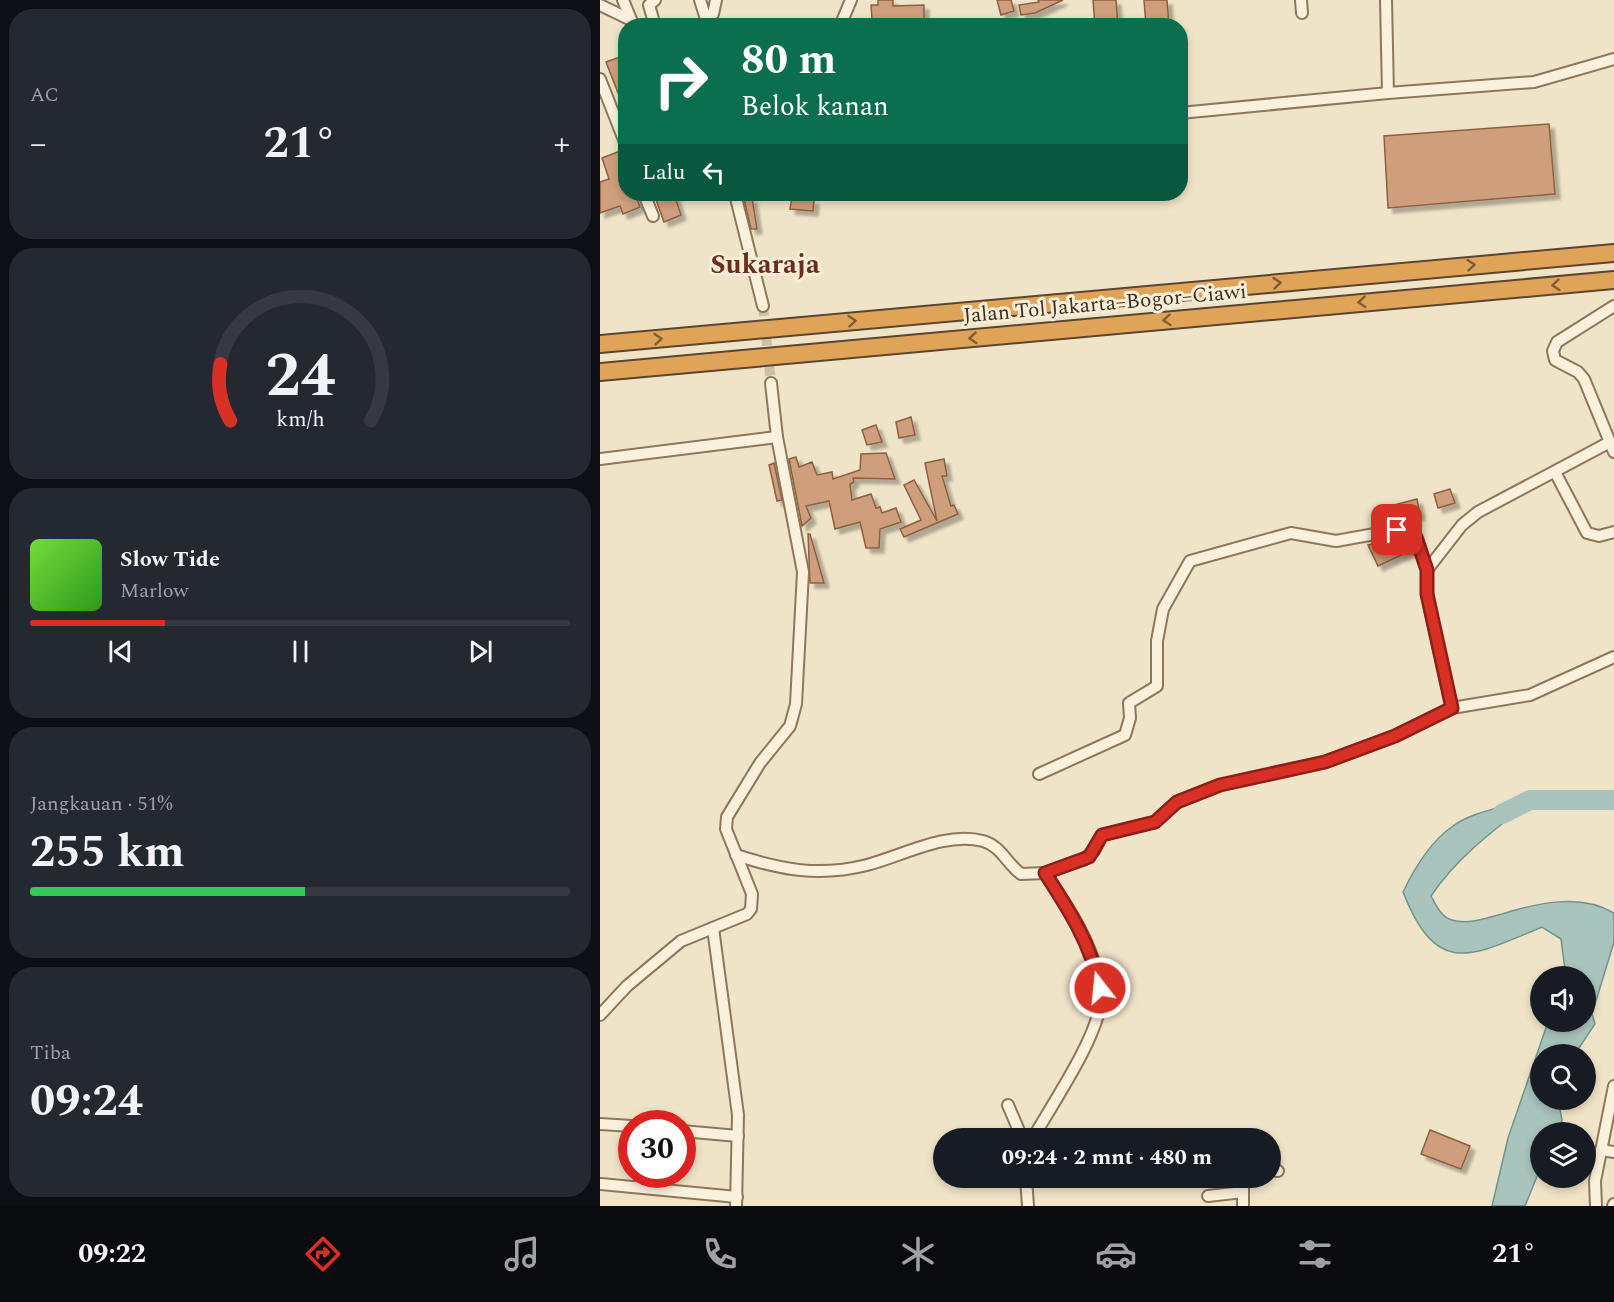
<!DOCTYPE html>
<html lang="id">
<head>
<meta charset="utf-8">
<style>
	body { margin:0; font-family:Spectral,serif; background:#242831; color:#f1f3f6; height:100vh; display:flex; flex-direction:column; font-size:22px; white-space:nowrap }
	* { box-sizing:border-box; margin:0 }
	p { font-size:20px; color:#9ea1a6 }
	.icon { flex:none; width:33px; height:33px; fill:none; stroke:currentColor; stroke-width:2; stroke-linecap:round; stroke-linejoin:round }
	.map { position:relative; flex:1; overflow:hidden }
	.details { display:flex; flex-direction:column; gap:9px; padding:9px; background:#0d0f14; width:600px }
	.details>* { flex:none }
	.top-card { position:absolute; left:18px; top:18px; width:570px; height:183px; border-radius:24px; box-shadow:0 3px 9px #0003; background:#0b6e4f; color:#fff; overflow:hidden }
	.controls { position:absolute; left:930px; top:966px; display:grid; gap:12px }
	.controls a { display:grid; place-items:center; width:66px; height:66px; border-radius:50%; background:#171b24; box-shadow:0 3px 9px #0003; font-size:30px }
	.speed { position:absolute; left:18px; top:1110px; display:flex; gap:12px; font-size:30px; font-weight:700; text-align:center }
	.speed>* { display:grid; place-content:center; width:78px; height:78px; border-radius:50%; background:#171b24; box-shadow:0 3px 9px #0003; line-height:1 }
	.speed .limit { border:9px solid #d22; background:#fff; color:#111 }
	.pin { position:absolute; display:grid; place-items:center; width:51px; height:51px; color:#fff; margin:-26px; border-radius:12px; box-shadow:0 3px 9px #0006 }
	.me { position:absolute; width:66px; margin:-33px; rotate:344deg; stroke-linejoin:round; filter:drop-shadow(0 0 4px #0008) }
	.turn { display:flex; align-items:center; gap:21px; height:126px; padding:0 24px; font-size:27px }
	.turn .icon { width:78px; height:78px; stroke-width:2.5 }
	.turn b { display:block; font-size:42px; line-height:51px }
	.then { display:flex; align-items:center; height:57px; padding:0 24px; background:#0003; gap:12px; font-size:22px }
	.big { font-size:45px; font-weight:700; line-height:1.1 }
	.details .card { flex:1; display:flex; flex-direction:column; justify-content:center; gap:9px; min-width:0; padding:0 21px; border-radius:24px; background:#242831 }
	.details .dial { align-items:center; gap:0 }
	.dial svg { height:156px; overflow:visible; fill:none; stroke:#363941; stroke-width:7; stroke-linecap:round; text-anchor:middle }
	.dial text { fill:#f1f3f6; stroke:none }
	.song { display:flex; align-items:center; gap:18px }
	.cover { width:72px; height:72px; border-radius:9px; background:linear-gradient(135deg,hsl(100 70% 55%),hsl(110 70% 35%)) }
	.played { height:6px; border-radius:3px; background:linear-gradient(90deg,#d93025 25%,#363941 25%) }
	.keys { display:flex; justify-content:space-around; direction:ltr }
	.heat { display:flex; justify-content:space-between; align-items:center; font-size:33px; direction:ltr }
	.charge { height:9px; border-radius:4px; background:linear-gradient(90deg,#34c759 51%,#363941 0) }
	.trip { position:absolute; left:333px; top:1128px; width:348px; height:60px; border-radius:30px; background:#171b24; box-shadow:0 3px 9px #0003; font-weight:700; line-height:60px; text-align:center }
	.tabs { display:flex; height:96px; justify-content:space-around; align-items:center; background:#090b0e; color:#9ea1a6 }
	.tabs .icon { width:42px; height:42px }
	.tabs .active { color:#d93025 }
	.tabs b { font-size:27px; color:#f1f3f6 }
	main { display:flex; flex:1; min-height:0 }
	.map>svg:first-child { display:block }
	.water { fill:#a9c4bc; stroke:#6f938a; stroke-width:1.5 }
	.lines { fill:none; stroke-linecap:round; stroke-linejoin:round }
	.river { stroke:#a9c4bc; stroke-width:20 }
	.building { fill:#cf9f7d; stroke:#8d5f41; stroke-width:1.5; filter:url(#shadow) }
	.minor-tunnel { stroke:#ccc0a6; stroke-width:10; stroke-dasharray:10 5; stroke-linecap:butt }
	.minor-casing { stroke:#8d765c; stroke-width:14 }
	.highway-casing { stroke:#5b4430; stroke-width:20 }
	.minor { stroke:#faf1dc; stroke-width:10 }
	.highway { stroke:#e0a458; stroke-width:16 }
	.oneway { stroke:#7e5d36 }
	.route-casing { stroke:#8d1f18; stroke-width:15 }
	.route { stroke:#d93025; stroke-width:10 }
	.labels { text-anchor:middle; stroke-width:6; stroke-linejoin:round; paint-order:stroke }
	.street-label { font-size:21px; fill:#3d2e20; stroke:#f7eed8 }
	.district-label { font-size:27px; font-weight:bold; fill:#6b2e1e; stroke:#f7eed8 }
</style>
</head>
<body>
<main>
<section class="details">
<div class="card"><p>AC</p>
<div class="heat"><a>−</a><b class="big">21°</b><a>+</a></div>
</div>
<div class="card dial"><svg viewBox="0 0 100 80">
<path d="M14 69A42 42 0 1 1 86 69"/>
<path d="M14 69A42 42 0 0 1 9 40" stroke="#d93025"/>
<text x="50" y="56" font-size="32" font-weight="700">24</text>
<text x="50" y="72" font-size="11">km/h</text>
</svg></div>
<div class="card">
<div class="song"><i class="cover"></i><div><b>Slow Tide</b><p>Marlow</p></div></div>
<div class="played"></div>
<div class="keys"><svg class="icon" aria-label="previous" viewBox="0 0 24 24"><path d="M18 5L8 12l10 7zM5 5v14"/></svg><svg class="icon" aria-label="pause" viewBox="0 0 24 24"><path d="M8 5v14M16 5v14"/></svg><svg class="icon" aria-label="next" viewBox="0 0 24 24"><path d="M6 5l10 7-10 7zM19 5v14"/></svg></div>
</div>
<div class="card"><p>Jangkauan · 51%</p><b class="big">255 km</b><div class="charge"></div></div>
<div class="card"><p>Tiba</p><b class="big">09:24</b></div>
</section>
<div class="map">
<svg width="1014" height="1206" viewBox="0 0 1014 1206">
	<defs>
		<filter id="shadow"><feDropShadow dx="5" dy="5" stdDeviation="1.5" flood-color="#0004"/></filter>
	</defs>
	<rect width="100%" height="100%" fill="#f0e4c8"/>
	<path class="water" d="M924 802 925 806C890 833 856 859 831 896 836 905 841 917 852 920 866 925 888 918 902 914 937 903 980 893 1014 913V942L992 1014 995 1024 975 1054H940V1100H958L962 1120 958 1132H940V1169L925 1206H892L908 1138 948 1022H986V976H963L965 970 961 939 942 927C872 956 837 979 803 892 814 869 831 841 853 826 869 814 895 809 914 803Z"/>
	<g class="lines">
		<polyline class="river" points="902,814 930,800 1014,800"/>
	</g>
	<g class="building">
		<polygon points="278,0 293,0 293,6 324,5 324,26 291,26 291,19 272,19 271,5 278,5"/>
		<polygon points="397,0 411,0 414,11 401,15"/>
		<polygon points="438,0 463,0 435,13 421,15 419,5 439,2"/>
		<polygon points="493,0 516,0 518,26 495,26"/>
		<polygon points="544,0 567,0 569,26 546,26"/>
		<polygon points="23,56 26,62 25,111 6,62"/>
		<polygon points="949,124 955,194 788,208 784,136"/>
		<polygon points="20,151 26,167 26,194 35,194 40,207 23,214 20,206 0,213 0,182 9,179 2,158"/>
		<polygon points="54,194 74,194 81,215 64,222"/>
		<polygon points="192,197 214,200 213,211 190,209"/>
		<polygon points="152,198 157,229 151,229 144,199"/>
		<polygon points="311,417 315,435 299,438 296,422"/>
		<polygon points="276,425 282,442 267,445 262,430"/>
		<polygon points="286,453 295,479 253,478 254,482 250,484 252,500 271,494 276,508 280,507 282,513 296,508 301,522 280,529 279,548 266,548 260,522 235,529 229,501 206,506 211,518 202,526 189,459 196,457 199,467 212,462 217,475 232,472 233,479 260,470 261,454"/>
		<polygon points="344,459 347,476 342,476 351,506 354,505 358,514 304,537 300,529 321,520 304,485 314,480 337,521 325,463"/>
		<polygon points="174,463 182,500 177,501 169,465"/>
		<polygon points="850,489 855,503 838,508 834,494"/>
		<polygon points="817,499 820,515 794,521 790,506"/>
		<polygon points="208,534 210,534 224,583 210,583"/>
		<polygon points="798,538 808,542 812,550 778,566 768,545"/>
		<polygon points="830,1130 870,1146 861,1169 821,1154"/>
	</g>
	<g class="lines">
		<polyline class="minor-tunnel" points="163,306 171,383"/>
		<defs>
			<g id="minor">
				<polyline points="23,0 32,22"/>
				<polyline points="55,0 49,5 55,26"/>
				<polyline points="100,0 106,19 113,14 116,0"/>
				<polyline points="701,0 702,13"/>
				<polyline points="786,0 788,93"/>
				<polyline points="0,5 31,20"/>
				<polyline points="240,26 251,0"/>
				<polyline points="0,79 26,145"/>
				<polyline points="580,113 788,93 934,82 1014,59"/>
				<polyline points="44,194 53,216"/>
				<polyline points="135,194 163,306"/>
				<polyline points="1014,306 957,342 953,351 955,360 978,372 984,379 1014,452"/>
				<polyline points="0,459 177,437"/>
				<polyline points="955,472 987,533 999,536 1014,532"/>
				<polyline points="827,570 862,525 878,512 1010,442"/>
				<polyline points="439,774 525,735 530,718 529,703 557,686 557,641 563,609 590,561 691,533 736,541 797,530 816,537 827,570 827,595 852,708"/>
				<path d="M136 855C182 870 219 877 267 865 302 856 346 831 383 841 401 846 407 864 421 874L445 873 483 860 494 851 502 835 555 822 577 802 620 785 725 762 794 736 852 708 930 695 1014 657"/>
				<polyline points="113,928 138,1115 136,1206"/>
				<polyline points="0,1015 27,986 81,941 147,914 151,909 152,894 126,829 127,817 160,763 190,726 196,704 203,572 177,437 171,383"/>
				<polyline points="408,1105 422,1138"/>
				<polyline points="0,1124 32,1126"/>
				<polyline points="82,1131 138,1136"/>
				<path d="M433 1138C451 1106 498 1037 500 1003 503 958 469 908 445 873"/>
				<polyline points="1001,1150 1014,1152"/>
				<polyline points="670,1170 678,1171"/>
				<polyline points="426,1178 428,1206"/>
				<polyline points="643,1178 643,1206"/>
				<polyline points="1,1184 137,1197"/>
				<polyline points="608,1196 643,1192"/>
				<polyline points="996,1206 995,1181 1014,1086"/>
				<polyline points="1013,1206 1014,1204"/>
			</g>
			<g id="highway">
				<polyline points="0,344 1014,253"/>
				<polyline points="0,372 1014,280"/>
			</g>
		</defs>
		<use href="#minor" class="minor-casing"/>
		<use href="#highway" class="highway-casing"/>
		<use href="#minor" class="minor"/>
		<use href="#highway" class="highway"/>
	</g>
	<defs><path id="oneway-chevron" d="M-2-3.5L2.5 0L-2 3.5" fill="none" stroke-width="1.6" stroke-linecap="round" stroke-linejoin="round" transform="scale(1.5)"/></defs>
	<g class="oneway">
		<use href="#oneway-chevron" transform="translate(871 265) rotate(-5)"/>
		<use href="#oneway-chevron" transform="translate(677 283) rotate(-5)"/>
		<use href="#oneway-chevron" transform="translate(956 285) rotate(175)"/>
		<use href="#oneway-chevron" transform="translate(762 302) rotate(175)"/>
		<use href="#oneway-chevron" transform="translate(567 320) rotate(175)"/>
		<use href="#oneway-chevron" transform="translate(252 321) rotate(-5)"/>
		<use href="#oneway-chevron" transform="translate(373 338) rotate(175)"/>
		<use href="#oneway-chevron" transform="translate(58 339) rotate(-5)"/>
	</g>
	<g class="lines">
		<defs>
			<path id="route" d="M500 988C491 944 469 910 445 873L489 857 502 835 555 822 577 802 620 785 725 762 795 736 852 708 827 594V570L816 537 797 530"/>
		</defs>
		<use href="#route" class="route-casing"/>
		<use href="#route" class="route"/>
	</g>
	<g class="labels">
		<g class="street-label">
			<text transform="translate(505 303) rotate(-5)" y="7">Jalan Tol Jakarta–Bogor–Ciawi</text>
		</g>
		<g class="district-label">
			<text x="165" y="273">Sukaraja</text>
		</g>
	</g>
</svg>
<div class="controls">
<a><svg class="icon" aria-label="sound" viewBox="0 0 24 24"><path d="M4 9h4l5-4v14l-5-4H4zM17 9q2 3 0 6"/></svg></a>
<a><svg class="icon" aria-label="search" viewBox="0 0 24 24"><circle cx="10" cy="10" r="6"/><path d="M15 15l6 6"/></svg></a>
<a><svg class="icon" aria-label="layers" viewBox="0 0 24 24"><path d="M12 4l9 5-9 5-9-5zM3 14l9 5 9-5"/></svg></a>
</div>
<div class="speed"><div class="limit">30</div></div>
<div class="pin" style="left:797px;top:530px;background:#d93025"><svg class="icon" aria-label="arrive" viewBox="0 0 24 24"><path d="M6 21V4h12l-3 4 3 4H6"/></svg></div>
<svg class="me" style="left:500px;top:988px" viewBox="-20 -20 40 40"><circle r="17" fill="#d93025" stroke="#fff" stroke-width="3"/><path d="M0-11L8 9 0 5-8 9z" fill="#fff"/></svg>
<div class="trip">09:24 · 2 mnt · 480 m</div>
<div class="top-card">
<div class="turn"><svg class="icon" aria-label="right" viewBox="0 0 24 24"><path d="M7 20v-9h11M14 6l5 5-5 5"/></svg><div><b>80 m</b>Belok kanan</div></div>
<div class="then">Lalu<svg class="icon" aria-label="left" viewBox="0 0 24 24"><path d="M17 20v-9H6M10 6l-5 5 5 5"/></svg></div>
</div>
</div>
</main>
<nav class="tabs">
<b>09:22</b>
<svg class="icon active" aria-label="directions" viewBox="0 0 24 24"><path d="M12 3l9 9-9 9-9-9zM9 14v-3h6M13 9l2 2-2 2"/></svg>
<svg class="icon" aria-label="music" viewBox="0 0 24 24"><path d="M9 18V5l10-2v13"/><circle cx="6" cy="18" r="3"/><circle cx="16" cy="16" r="3"/></svg>
<svg class="icon" aria-label="phone" viewBox="0 0 24 24"><path d="M5 4h4l2 5-3 2q2 4 5 5l2-3 5 2v4C11 20 4 13 5 4z"/></svg>
<svg class="icon" aria-label="climate" viewBox="0 0 24 24"><path d="M12 3v18M4 7l16 10M4 17L20 7"/></svg>
<svg class="icon" aria-label="car" viewBox="0 0 24 24"><path d="M5 17H2v-5l4-1 3-4h7l3 4 3 1v5h-3M9 17h6M6 11h13"/><circle cx="7" cy="17" r="2"/><circle cx="17" cy="17" r="2"/></svg>
<svg class="icon" aria-label="filters" viewBox="0 0 24 24"><path d="M4 7h16M4 17h16"/><circle cx="9" cy="7" r="2"/><circle cx="15" cy="17" r="2"/></svg>
<b>21°</b>
</nav>
</body>
</html>
